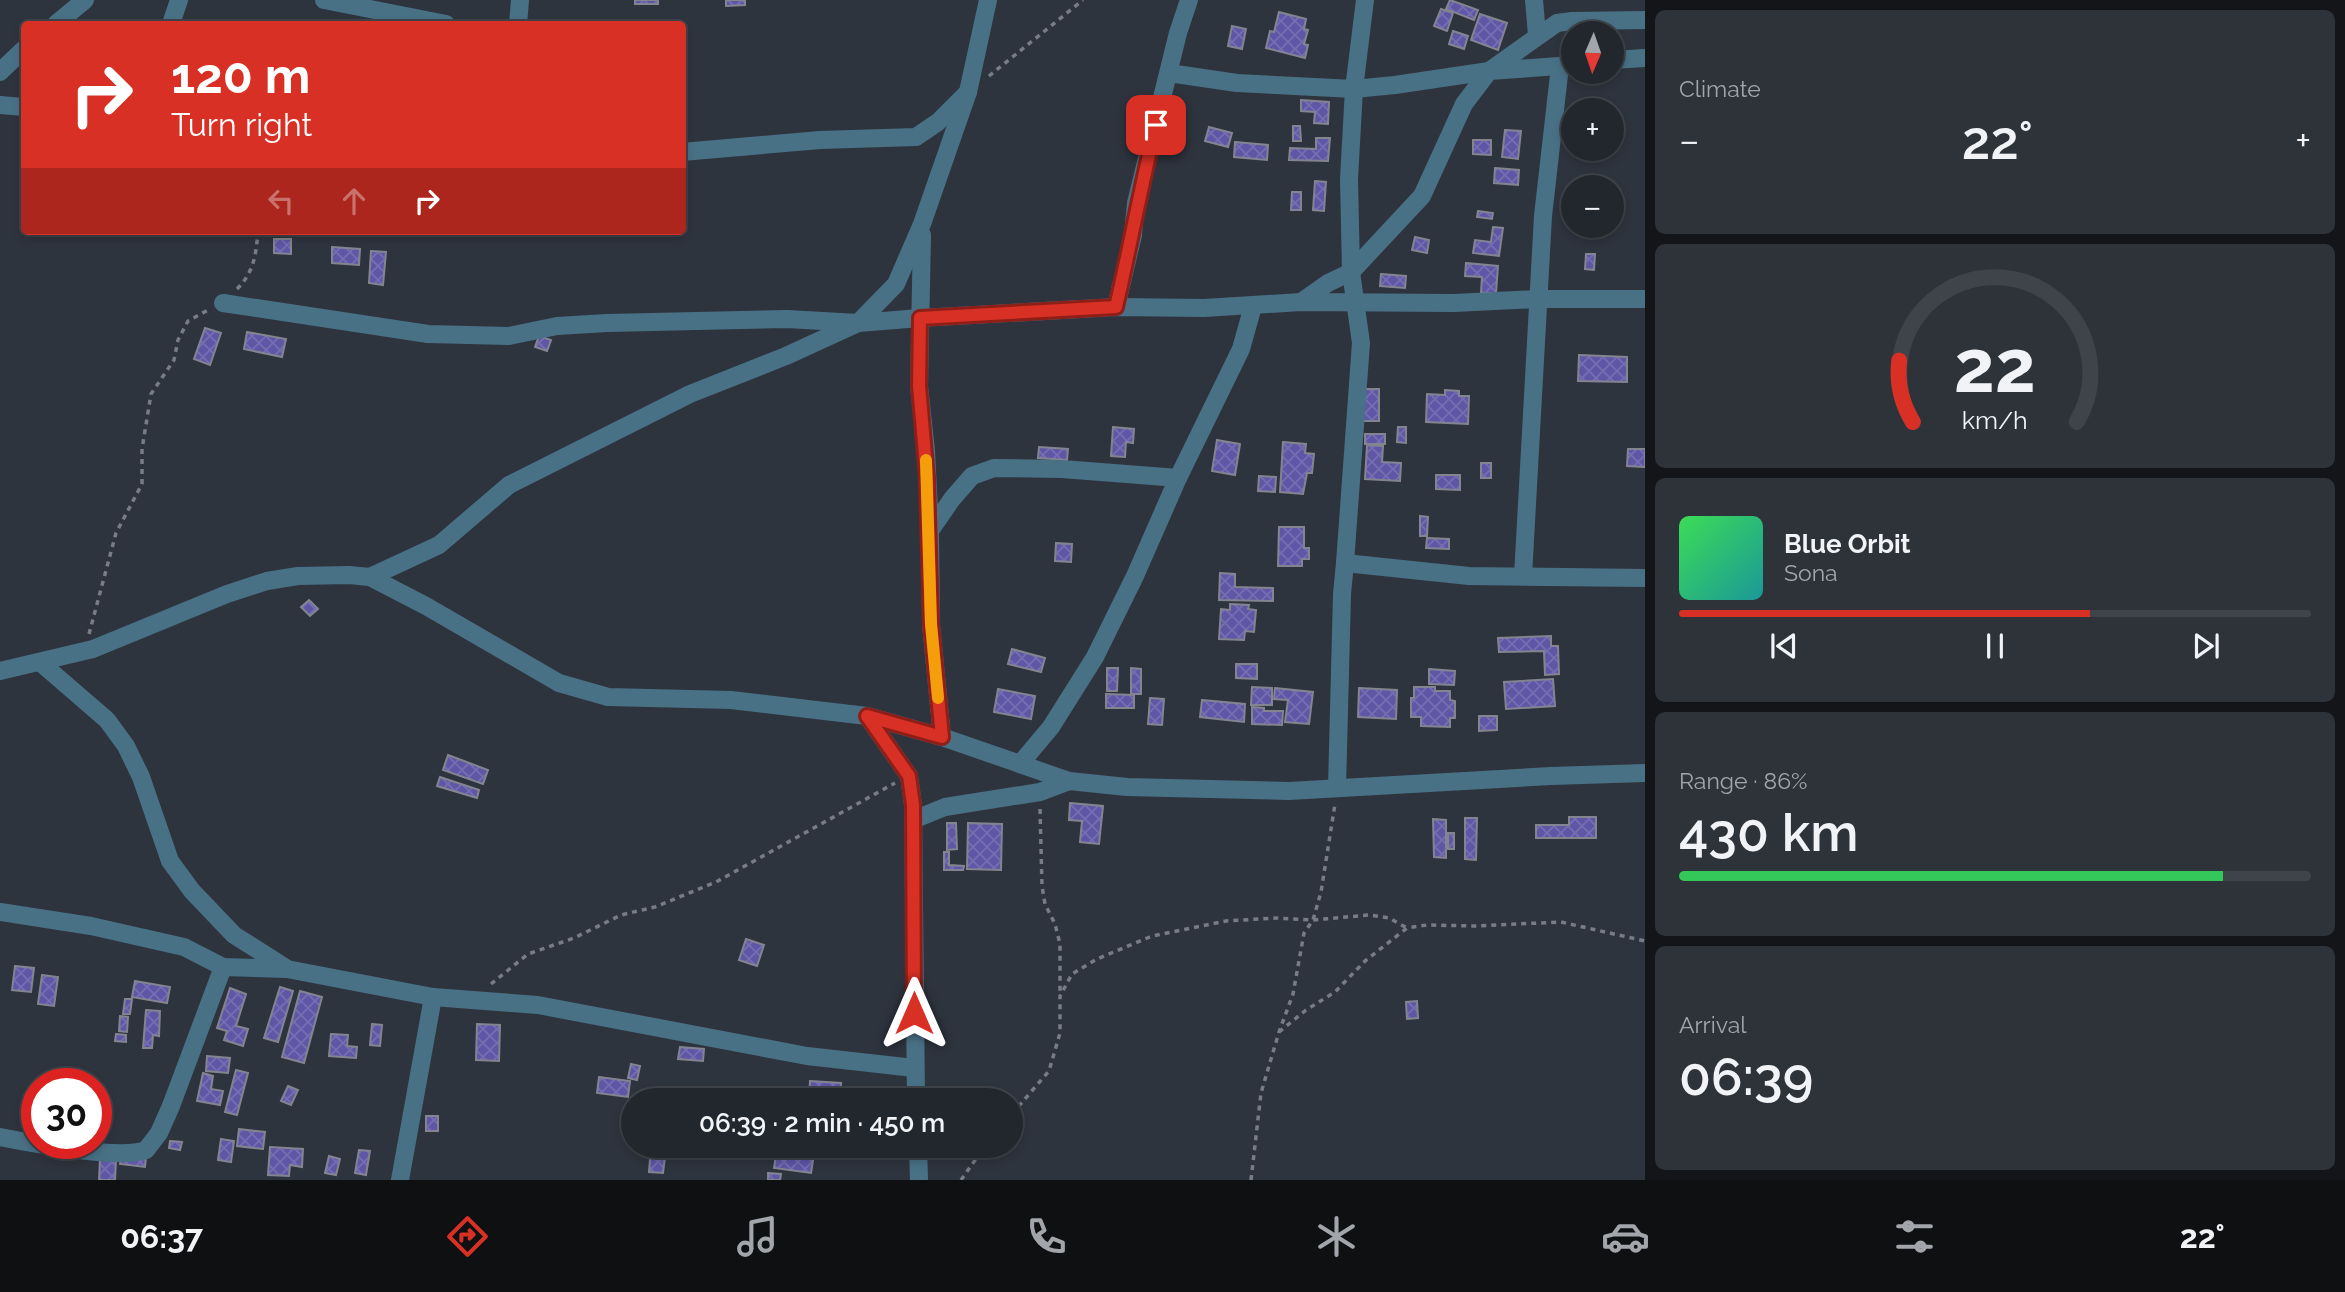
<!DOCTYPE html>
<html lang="en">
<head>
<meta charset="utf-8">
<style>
	body { margin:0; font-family:Raleway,sans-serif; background:#2e333a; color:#f1f3f6; height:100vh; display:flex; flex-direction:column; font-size:26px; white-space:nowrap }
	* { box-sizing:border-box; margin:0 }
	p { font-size:23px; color:#a2a5aa }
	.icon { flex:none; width:38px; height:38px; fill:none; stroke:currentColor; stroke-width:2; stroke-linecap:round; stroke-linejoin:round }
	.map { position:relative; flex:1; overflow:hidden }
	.panel { display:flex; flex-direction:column; gap:10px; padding:10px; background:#131519; width:700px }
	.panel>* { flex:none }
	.banner { position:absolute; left:21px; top:21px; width:665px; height:214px; border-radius:7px; box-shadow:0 4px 10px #0003,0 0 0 2px #3f444a; background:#d93025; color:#fff; overflow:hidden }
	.needle { width:46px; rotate:182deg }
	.buttons { position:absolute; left:1561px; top:21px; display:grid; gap:14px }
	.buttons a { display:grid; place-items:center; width:63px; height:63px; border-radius:50%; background:#22272e; box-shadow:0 4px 10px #0003,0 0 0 2px #3f444a; font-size:35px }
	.speed { position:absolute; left:21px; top:1068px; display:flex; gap:14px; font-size:35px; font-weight:700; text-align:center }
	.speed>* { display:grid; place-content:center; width:91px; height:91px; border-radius:50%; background:#22272e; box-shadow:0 4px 10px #0003,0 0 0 2px #3f444a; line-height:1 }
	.speed .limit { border:10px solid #d22; background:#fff; color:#111 }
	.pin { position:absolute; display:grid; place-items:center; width:60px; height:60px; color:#fff; margin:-30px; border-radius:14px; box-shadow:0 4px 10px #0006 }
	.me { position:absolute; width:77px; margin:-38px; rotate:0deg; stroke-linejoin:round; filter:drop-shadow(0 0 5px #0008) }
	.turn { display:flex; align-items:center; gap:24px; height:147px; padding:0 35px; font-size:32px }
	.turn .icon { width:91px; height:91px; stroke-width:2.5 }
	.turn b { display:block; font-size:49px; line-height:60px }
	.lanes { display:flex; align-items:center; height:66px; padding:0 35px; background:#0003; justify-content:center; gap:35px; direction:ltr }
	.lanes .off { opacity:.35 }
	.big { font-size:52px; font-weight:600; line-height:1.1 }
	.panel .card { flex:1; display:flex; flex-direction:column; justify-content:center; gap:10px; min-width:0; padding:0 24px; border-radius:10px; background:#2e333a }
	.panel .dial { align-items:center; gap:0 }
	.dial svg { height:182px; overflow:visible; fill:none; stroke:#3f444a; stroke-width:7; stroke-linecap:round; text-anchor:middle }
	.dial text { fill:#f1f3f6; stroke:none }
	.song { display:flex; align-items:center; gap:21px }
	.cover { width:84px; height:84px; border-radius:10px; background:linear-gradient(135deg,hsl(130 70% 55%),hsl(180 70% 35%)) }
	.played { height:7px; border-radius:4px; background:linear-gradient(90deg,#d93025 65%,#3f444a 65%) }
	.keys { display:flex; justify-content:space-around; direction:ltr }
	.heat { display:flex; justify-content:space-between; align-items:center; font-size:38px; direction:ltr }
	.charge { height:10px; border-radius:5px; background:linear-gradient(90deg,#34c759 86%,#3f444a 0) }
	.trip { position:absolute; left:621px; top:1088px; width:402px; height:70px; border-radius:35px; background:#22272e; box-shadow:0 4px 10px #0003,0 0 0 2px #3f444a; font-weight:600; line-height:70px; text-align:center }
	.menu { display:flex; height:112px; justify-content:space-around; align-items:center; background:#0e1012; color:#a2a5aa }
	.menu .icon { width:49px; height:49px }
	.menu .on { color:#d93025 }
	.menu b { font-size:32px; color:#f1f3f6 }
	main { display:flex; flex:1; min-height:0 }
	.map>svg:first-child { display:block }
	.building { fill:url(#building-cross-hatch); stroke:#848491; stroke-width:2 }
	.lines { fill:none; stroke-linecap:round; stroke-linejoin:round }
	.path { stroke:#777c85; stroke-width:3.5; stroke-dasharray:5 5; stroke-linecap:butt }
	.minor { stroke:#497186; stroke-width:18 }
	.route-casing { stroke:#8d1f18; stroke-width:18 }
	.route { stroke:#d93025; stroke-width:12 }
	.slow { stroke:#f59e0b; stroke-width:12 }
</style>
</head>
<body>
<main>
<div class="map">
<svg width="1645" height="1180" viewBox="0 0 1645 1180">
	<defs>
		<pattern id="building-cross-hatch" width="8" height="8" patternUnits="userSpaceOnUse" patternTransform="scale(1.75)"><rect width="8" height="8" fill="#5f56a6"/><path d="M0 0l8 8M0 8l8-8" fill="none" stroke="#766eb2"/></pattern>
	</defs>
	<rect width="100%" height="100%" fill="#2e343e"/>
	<g class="building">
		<rect x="635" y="0" width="23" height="4"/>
		<polygon points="726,0 745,0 745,5 726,6"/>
		<polygon points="1450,0 1478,10 1474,20 1446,9"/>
		<polygon points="1441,9 1453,13 1447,31 1434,26"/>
		<polygon points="1279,12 1306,19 1304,29 1308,30 1304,44 1308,45 1305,58 1266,48 1270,31 1274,32"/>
		<polygon points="1480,14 1507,23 1498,50 1471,40"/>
		<polygon points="1232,26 1246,29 1242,49 1228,46"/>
		<polygon points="1453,31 1468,36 1464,49 1449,44"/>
		<polygon points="1301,100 1329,102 1328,124 1314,123 1315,112 1301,111"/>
		<polygon points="1293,126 1300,126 1301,141 1293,141"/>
		<polygon points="1209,127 1232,133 1228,147 1205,141"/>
		<polygon points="1505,130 1521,131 1518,159 1502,157"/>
		<polygon points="1316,138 1330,138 1328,161 1289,160 1290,148 1316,149"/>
		<polygon points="1473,140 1491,140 1491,155 1473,154"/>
		<polygon points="1235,142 1268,145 1267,160 1234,157"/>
		<polygon points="1495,168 1519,170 1518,185 1494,183"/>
		<polygon points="1315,181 1326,182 1324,211 1313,210"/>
		<polygon points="1292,192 1301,192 1301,210 1291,210"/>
		<polygon points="1478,211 1493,213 1492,219 1477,217"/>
		<polygon points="1493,227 1503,228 1499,256 1473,253 1475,240 1491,242"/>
		<polygon points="1415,237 1429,240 1427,253 1412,250"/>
		<polygon points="274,239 291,239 291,254 274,253"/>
		<polygon points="332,247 360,249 359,265 332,263"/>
		<polygon points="371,251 386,252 383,285 369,283"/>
		<polygon points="1586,254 1595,254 1594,270 1585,269"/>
		<polygon points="1466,263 1498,266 1496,293 1481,293 1482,277 1465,276"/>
		<polygon points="1381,274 1406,276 1405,288 1380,286"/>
		<polygon points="205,328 221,333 210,365 194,359"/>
		<polygon points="247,332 286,339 282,357 244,349"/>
		<polygon points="539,336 551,340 547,351 535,347"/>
		<polygon points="1579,355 1627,357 1627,382 1578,381"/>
		<rect x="1362" y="389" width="17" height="32"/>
		<polygon points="1445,390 1459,391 1459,396 1469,396 1468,424 1426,422 1427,394 1445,395"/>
		<polygon points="1113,427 1134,429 1133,443 1126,442 1125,457 1111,456"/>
		<polygon points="1398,427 1406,427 1406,443 1397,442"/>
		<rect x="1365" y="434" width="20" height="10"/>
		<polygon points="1217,440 1240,444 1235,475 1212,471"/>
		<polygon points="1283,442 1306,444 1305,453 1314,454 1312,473 1307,473 1303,494 1280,492"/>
		<polygon points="1367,445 1383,446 1382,462 1401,463 1400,481 1365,479"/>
		<polygon points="1039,447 1068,449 1067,460 1038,458"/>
		<polygon points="1628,449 1645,449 1645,467 1627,466"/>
		<rect x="1481" y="463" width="10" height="15"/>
		<polygon points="1436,475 1460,475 1460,490 1436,489"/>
		<polygon points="1259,476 1276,477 1275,492 1258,491"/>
		<polygon points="1420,516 1428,517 1427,536 1420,536"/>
		<polygon points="1279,527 1304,527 1304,548 1309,548 1309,559 1302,559 1302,566 1278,566"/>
		<polygon points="1427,538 1449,539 1449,549 1426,548"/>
		<polygon points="1056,543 1072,544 1071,562 1055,561"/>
		<polygon points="1220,573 1235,574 1235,587 1273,588 1273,601 1219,600"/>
		<polygon points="309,600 318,609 310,616 301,607"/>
		<polygon points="1230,604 1249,605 1248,609 1256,610 1254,632 1245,631 1244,640 1219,639 1221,609 1230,610"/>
		<polygon points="1551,636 1551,646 1558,646 1559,674 1545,675 1544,651 1499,652 1498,638"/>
		<polygon points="1012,649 1045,658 1041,672 1008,664"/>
		<polygon points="1236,664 1257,664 1257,679 1236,678"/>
		<polygon points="1107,668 1118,668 1117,691 1107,691"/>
		<polygon points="1131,668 1141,669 1141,694 1131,694"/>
		<polygon points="1429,669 1455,671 1454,685 1429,684"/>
		<polygon points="1553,679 1555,706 1506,709 1504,682"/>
		<polygon points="1252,687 1272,688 1272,705 1251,705"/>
		<polygon points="1414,687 1435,687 1435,691 1450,691 1450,700 1455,701 1455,718 1450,718 1450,727 1421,726 1421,717 1411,717 1411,698 1414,698"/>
		<polygon points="1275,688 1313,692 1309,724 1285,722 1288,700 1274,699"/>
		<polygon points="1359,688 1397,690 1396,719 1358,717"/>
		<polygon points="998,689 1035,696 1031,719 994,712"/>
		<polygon points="1106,694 1134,695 1134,708 1106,708"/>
		<polygon points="1150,698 1164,699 1162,725 1148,724"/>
		<polygon points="1202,700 1245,704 1244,722 1200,717"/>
		<polygon points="1252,707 1264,708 1264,711 1283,711 1282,725 1252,724"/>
		<polygon points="1479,716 1497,716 1497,730 1479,731"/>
		<polygon points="448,755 488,770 483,784 443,770"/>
		<polygon points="440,777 479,790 477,798 437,786"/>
		<polygon points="1070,803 1103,806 1099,844 1080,842 1082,821 1069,820"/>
		<polygon points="1569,817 1596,817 1596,838 1536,838 1536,825 1569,825"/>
		<polygon points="1465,818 1477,818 1476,860 1465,859"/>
		<polygon points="1433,819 1446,820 1446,858 1434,857"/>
		<polygon points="947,823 956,823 957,849 947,850"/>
		<polygon points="968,823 1002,824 1001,870 967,869"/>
		<rect x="1448" y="833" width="6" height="16"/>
		<polygon points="944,852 949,852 949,865 964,866 963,870 944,870"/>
		<polygon points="746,939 764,945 757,966 739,960"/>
		<polygon points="15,966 34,968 31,992 12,990"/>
		<polygon points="42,975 58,977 54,1006 38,1004"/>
		<polygon points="135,981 170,987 167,1003 132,997"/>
		<polygon points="280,987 293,991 278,1042 264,1038"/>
		<polygon points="230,988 246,994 236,1026 248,1029 243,1046 224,1040 227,1031 217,1028"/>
		<polygon points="300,991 322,997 304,1063 282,1057"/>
		<polygon points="125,999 132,999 130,1014 123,1014"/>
		<polygon points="1417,1001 1418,1018 1407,1019 1406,1002"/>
		<polygon points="146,1010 160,1011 159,1036 153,1035 152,1048 143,1048"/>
		<polygon points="120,1016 128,1017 127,1032 119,1031"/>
		<polygon points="372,1024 382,1025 380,1046 370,1045"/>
		<polygon points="477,1024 500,1025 499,1061 476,1060"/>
		<polygon points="116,1034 126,1035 126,1042 115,1041"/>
		<polygon points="331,1034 348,1035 347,1046 357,1047 356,1058 329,1056"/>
		<polygon points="680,1047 704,1049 703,1061 678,1059"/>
		<polygon points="207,1056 230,1058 228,1073 206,1071"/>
		<polygon points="631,1064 640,1066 637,1080 628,1078"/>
		<polygon points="236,1070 248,1073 237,1115 225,1112"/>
		<polygon points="203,1073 213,1076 211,1089 223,1091 220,1105 197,1101"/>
		<polygon points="599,1077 630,1081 628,1097 597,1093"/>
		<polygon points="810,1081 841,1083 840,1101 809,1100"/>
		<polygon points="288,1086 298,1090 291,1105 281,1101"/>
		<polygon points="679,1090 707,1093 706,1101 677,1101"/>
		<rect x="426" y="1116" width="12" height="15"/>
		<polygon points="239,1129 265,1132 263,1149 237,1146"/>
		<polygon points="221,1139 234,1141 231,1162 218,1160"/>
		<polygon points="170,1141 182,1142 180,1150 169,1148"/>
		<polygon points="651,1146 677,1148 676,1158 665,1157 663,1173 649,1172"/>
		<polygon points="680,1146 707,1146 706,1153 680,1150"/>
		<polygon points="270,1147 303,1149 302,1167 290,1165 289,1176 268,1175"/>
		<polygon points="777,1149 814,1154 811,1173 774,1168"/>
		<polygon points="359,1150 370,1151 366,1175 355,1173"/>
		<polygon points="122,1152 146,1156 145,1167 120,1164"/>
		<polygon points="329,1156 340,1159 336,1175 325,1173"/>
		<polygon points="100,1160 116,1160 115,1180 99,1180"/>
		<polygon points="768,1173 781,1174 780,1180 768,1180"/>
	</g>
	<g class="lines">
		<g class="path">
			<polyline points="989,76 1083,0"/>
			<path d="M237 289C254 272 256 255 258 231"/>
			<polyline points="89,634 116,533 142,484 142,449 151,394 174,360 178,340 188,321 208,310"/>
			<polyline points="1040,809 1042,886 1045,904 1055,924 1060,944 1060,994"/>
			<polyline points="491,984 528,954 574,938 621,915 655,907 716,882 895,783"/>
			<polyline points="1279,1032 1306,1010 1335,992 1365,961 1407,928 1427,925 1474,926 1561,922 1645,941"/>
			<polyline points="1012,1114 1049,1071 1060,1033 1060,996 1072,974 1097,959 1152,936 1226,921 1276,918 1313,920 1369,915 1389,918 1407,928"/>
			<polyline points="961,1180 985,1146"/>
			<polyline points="1251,1180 1261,1093 1279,1032 1293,994 1304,933 1313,920 1321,892 1335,804"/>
		</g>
		<g class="minor">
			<polyline points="324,0 446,24"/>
			<polyline points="1365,0 1354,89 1349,179 1351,272 1361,343 1345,563 1469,576 1645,578"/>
			<polyline points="1534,0 1537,35"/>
			<polyline points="56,24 85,0"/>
			<polyline points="171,24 179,0"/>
			<polyline points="518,24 520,0"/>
			<polyline points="1612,60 1645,58"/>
			<polyline points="0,72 24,49"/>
			<polyline points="1169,73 1237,83 1354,89 1395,85 1489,71 1573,65"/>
			<polyline points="0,105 24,107"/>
			<polyline points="682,152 820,140 916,137 938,122 968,92 988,0"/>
			<polyline points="922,235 919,386 926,451 930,531"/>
			<polyline points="1301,302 1328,283 1351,272 1422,196 1464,104 1489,71 1557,23 1572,21 1645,20"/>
			<polyline points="223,303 428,334 509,336 557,326 607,323 787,319 858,323 920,318 1116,307 1204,308 1301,302 1454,303 1539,299 1645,299"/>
			<polyline points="1116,307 1133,235 1136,203 1178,33 1189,0"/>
			<polyline points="1523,576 1543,216 1560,66"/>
			<polyline points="370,577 439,545 509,485 690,394 786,356 858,323 896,284 922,224 968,92"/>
			<polyline points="41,663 107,720 126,746 141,777 170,861 192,891 234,935 286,968"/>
			<polyline points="0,671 93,649 227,594 267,581 298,576 349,575 370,577 426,606 559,683 608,697 731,700 867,716 942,737 1069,781 1127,787 1289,791 1551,776 1645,773"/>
			<polyline points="867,716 909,776 913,805 916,1101"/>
			<polyline points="942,737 931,624 930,531 952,499 972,476 994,468 1062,469 1178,478"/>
			<polyline points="1020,764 1051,727 1095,657 1135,576 1178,478 1241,349 1253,306"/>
			<polyline points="1337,788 1342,594 1345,563"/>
			<polyline points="913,820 945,807 1040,792 1069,781"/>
			<polyline points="0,912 91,926 184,947 223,967 287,969 433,997 538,1005 807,1056 914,1068"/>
			<path d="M0 1137C31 1143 119 1160 146 1150L159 1133 171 1106 223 967"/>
			<polyline points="918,1146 919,1180"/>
			<polyline points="400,1180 433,997"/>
		</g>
	</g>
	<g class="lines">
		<defs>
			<path id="route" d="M914 1013 913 805 909 776 867 716 942 737 931 624 927 478 919 386 920 318 1116 307C1130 247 1141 186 1156 125"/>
		</defs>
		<use href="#route" class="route-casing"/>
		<use href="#route" class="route"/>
		<polyline class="slow" points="926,460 931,624 938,698"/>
	</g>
</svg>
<div class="buttons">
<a><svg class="needle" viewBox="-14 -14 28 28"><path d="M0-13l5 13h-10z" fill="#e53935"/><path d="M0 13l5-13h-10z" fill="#a2a5aa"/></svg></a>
<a>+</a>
<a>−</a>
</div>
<div class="speed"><div class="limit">30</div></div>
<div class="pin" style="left:1156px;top:125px;background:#d93025"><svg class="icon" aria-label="arrive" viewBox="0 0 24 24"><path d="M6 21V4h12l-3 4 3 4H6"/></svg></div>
<svg class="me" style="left:914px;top:1013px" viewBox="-20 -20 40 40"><path d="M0-17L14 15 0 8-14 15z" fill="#d93025" stroke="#fff" stroke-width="4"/></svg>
<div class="trip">06:39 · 2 min · 450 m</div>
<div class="banner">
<div class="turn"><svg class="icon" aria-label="right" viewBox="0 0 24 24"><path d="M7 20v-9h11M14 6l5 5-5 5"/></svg><div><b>120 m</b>Turn right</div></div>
<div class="lanes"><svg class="icon off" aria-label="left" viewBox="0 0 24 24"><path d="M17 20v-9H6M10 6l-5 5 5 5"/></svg><svg class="icon off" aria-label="ahead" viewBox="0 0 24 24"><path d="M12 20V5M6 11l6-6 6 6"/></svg><svg class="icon" aria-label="right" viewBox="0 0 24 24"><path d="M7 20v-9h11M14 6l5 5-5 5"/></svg></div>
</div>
</div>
<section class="panel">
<div class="card"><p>Climate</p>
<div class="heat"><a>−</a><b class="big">22°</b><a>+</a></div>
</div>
<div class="card dial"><svg viewBox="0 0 100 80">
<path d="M14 69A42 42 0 1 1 86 69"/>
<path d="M14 69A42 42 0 0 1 8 42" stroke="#d93025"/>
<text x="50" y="56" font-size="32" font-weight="700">22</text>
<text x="50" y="72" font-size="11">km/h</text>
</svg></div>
<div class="card">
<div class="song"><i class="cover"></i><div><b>Blue Orbit</b><p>Sona</p></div></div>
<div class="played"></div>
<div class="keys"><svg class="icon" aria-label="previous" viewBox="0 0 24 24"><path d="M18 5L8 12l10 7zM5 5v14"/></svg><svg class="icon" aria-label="pause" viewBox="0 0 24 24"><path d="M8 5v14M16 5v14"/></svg><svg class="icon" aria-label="next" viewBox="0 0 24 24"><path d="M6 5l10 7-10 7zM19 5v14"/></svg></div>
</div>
<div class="card"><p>Range · 86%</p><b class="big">430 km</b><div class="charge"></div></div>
<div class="card"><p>Arrival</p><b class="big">06:39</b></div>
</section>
</main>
<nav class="menu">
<b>06:37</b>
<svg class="icon on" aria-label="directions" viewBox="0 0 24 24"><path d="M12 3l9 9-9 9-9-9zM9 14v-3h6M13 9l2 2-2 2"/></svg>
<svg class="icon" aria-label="music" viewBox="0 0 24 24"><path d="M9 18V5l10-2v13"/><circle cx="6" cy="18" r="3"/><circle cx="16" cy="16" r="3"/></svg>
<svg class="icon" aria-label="phone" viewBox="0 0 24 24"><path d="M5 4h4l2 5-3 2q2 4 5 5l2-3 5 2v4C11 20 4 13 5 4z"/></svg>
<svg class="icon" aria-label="climate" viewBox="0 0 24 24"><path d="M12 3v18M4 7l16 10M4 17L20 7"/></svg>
<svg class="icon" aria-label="car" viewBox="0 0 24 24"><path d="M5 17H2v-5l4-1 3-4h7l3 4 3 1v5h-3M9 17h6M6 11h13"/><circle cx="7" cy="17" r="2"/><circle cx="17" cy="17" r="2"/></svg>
<svg class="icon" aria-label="filters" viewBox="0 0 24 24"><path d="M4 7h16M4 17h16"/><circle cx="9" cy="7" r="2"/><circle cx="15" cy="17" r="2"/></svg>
<b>22°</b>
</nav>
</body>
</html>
